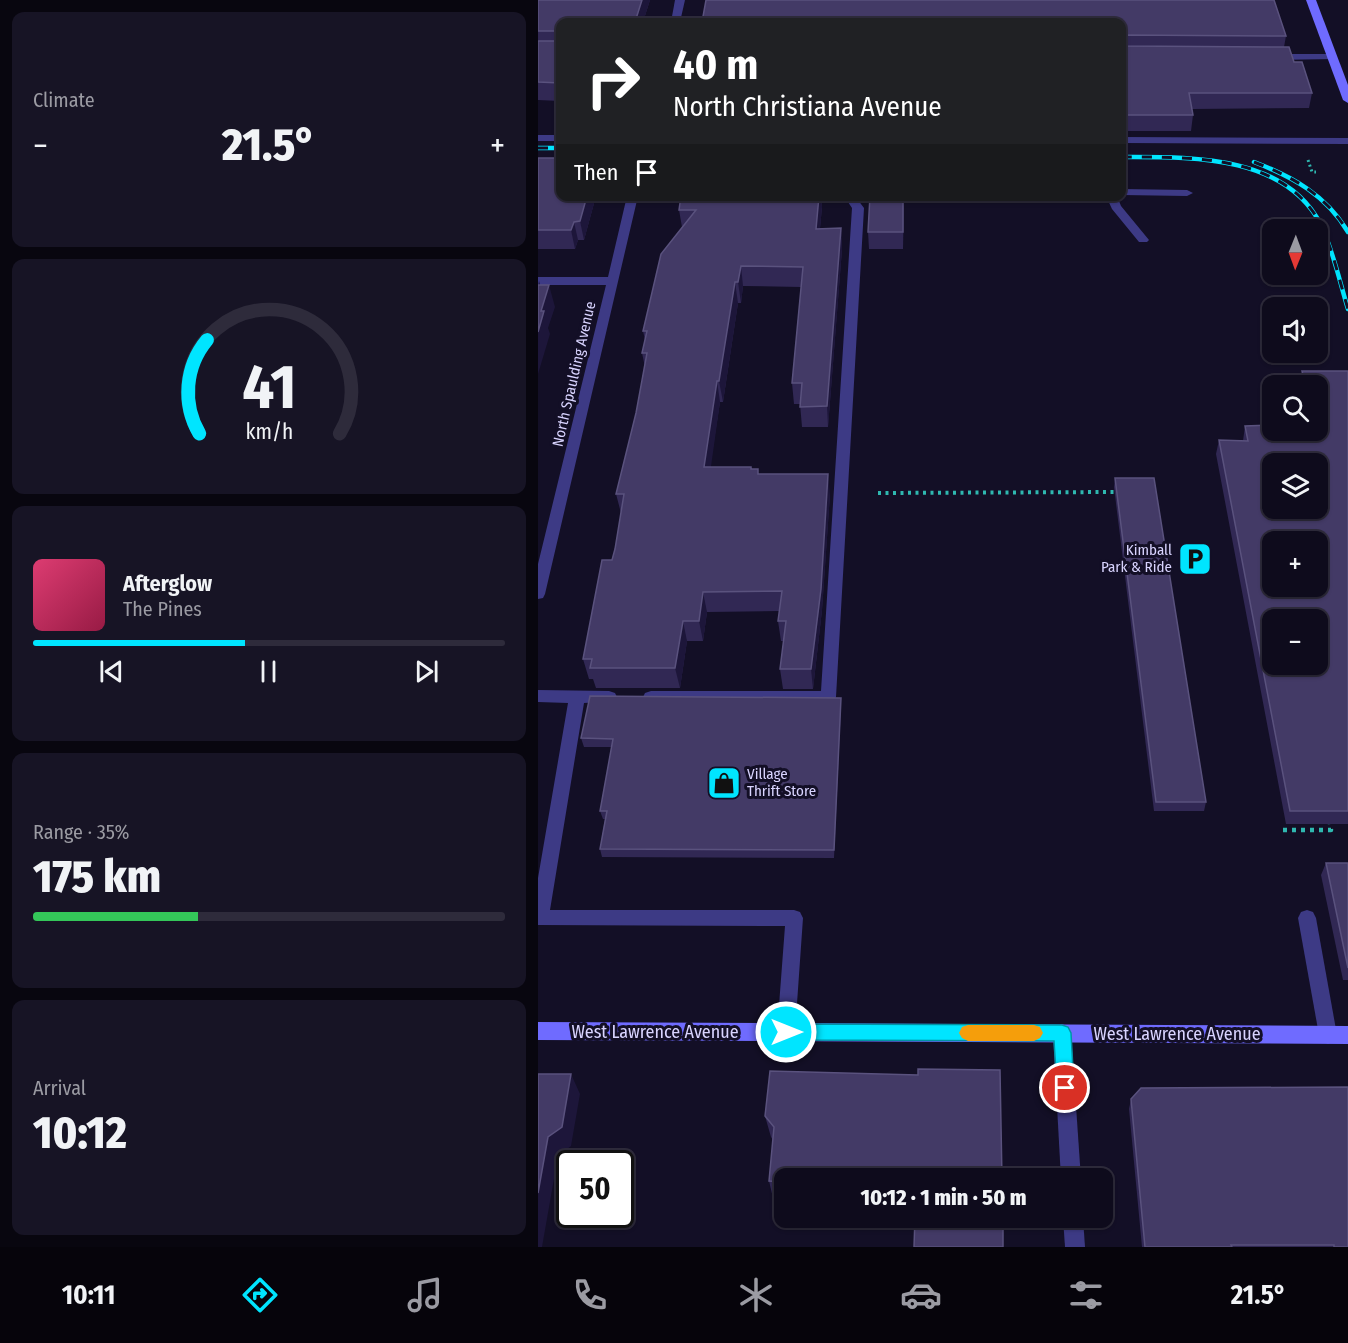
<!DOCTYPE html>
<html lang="en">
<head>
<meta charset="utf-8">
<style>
	body { margin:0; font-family:"Fira Sans Condensed",sans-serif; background:#171425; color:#f1f3f6; height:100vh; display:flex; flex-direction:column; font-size:22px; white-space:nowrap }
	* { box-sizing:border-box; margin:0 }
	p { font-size:20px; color:#9b9ba3 }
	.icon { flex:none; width:33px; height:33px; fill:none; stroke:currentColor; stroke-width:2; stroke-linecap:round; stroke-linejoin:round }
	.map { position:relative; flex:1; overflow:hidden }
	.drawer { display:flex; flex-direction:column; gap:12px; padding:12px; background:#08060f; width:538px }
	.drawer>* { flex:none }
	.guide { position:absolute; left:18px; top:18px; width:570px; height:183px; border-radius:12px; box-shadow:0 2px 4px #0004,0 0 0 2px #2e2b3b; background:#202124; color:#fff; overflow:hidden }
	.needle { width:39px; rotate:181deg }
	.fabs { position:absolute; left:724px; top:219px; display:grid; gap:12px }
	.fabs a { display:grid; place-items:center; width:66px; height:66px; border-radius:12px; background:#0e0b1c; box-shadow:0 2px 4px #0004,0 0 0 2px #2e2b3b; font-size:30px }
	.speed { position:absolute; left:18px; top:1150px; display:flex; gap:12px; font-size:30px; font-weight:700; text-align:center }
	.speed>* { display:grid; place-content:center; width:78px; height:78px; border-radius:50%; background:#0e0b1c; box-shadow:0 2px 4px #0004,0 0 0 2px #2e2b3b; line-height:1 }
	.speed .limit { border:3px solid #111; border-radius:9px; background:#fff; color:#111 }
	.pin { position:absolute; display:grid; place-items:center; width:51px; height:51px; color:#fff; margin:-26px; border:3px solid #fff; border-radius:50%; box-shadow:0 2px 6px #0007 }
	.me { position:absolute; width:66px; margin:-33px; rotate:90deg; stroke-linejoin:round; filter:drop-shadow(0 0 4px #0008) }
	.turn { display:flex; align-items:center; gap:21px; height:126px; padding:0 18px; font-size:27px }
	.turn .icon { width:78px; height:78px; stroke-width:2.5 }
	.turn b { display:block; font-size:42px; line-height:51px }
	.then { display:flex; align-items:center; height:57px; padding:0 18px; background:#0003; gap:12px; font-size:22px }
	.big { font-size:45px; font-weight:800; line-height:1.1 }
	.drawer .card { flex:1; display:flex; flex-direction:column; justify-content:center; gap:9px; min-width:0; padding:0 21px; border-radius:12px; background:#171425 }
	.drawer .dial { align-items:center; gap:0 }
	.dial svg { height:156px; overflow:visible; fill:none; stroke:#2e2b3b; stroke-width:7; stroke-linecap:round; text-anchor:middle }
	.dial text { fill:#f1f3f6; stroke:none }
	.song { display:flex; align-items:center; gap:18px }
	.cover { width:72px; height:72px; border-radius:9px; background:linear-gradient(135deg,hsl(340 70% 55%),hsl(340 70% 35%)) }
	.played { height:6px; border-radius:3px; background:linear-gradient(90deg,#00e5ff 45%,#2e2b3b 45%) }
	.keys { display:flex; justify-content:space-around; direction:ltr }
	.heat { display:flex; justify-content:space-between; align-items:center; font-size:33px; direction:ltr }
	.charge { height:9px; border-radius:4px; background:linear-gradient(90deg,#34c759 35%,#2e2b3b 0) }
	.trip { position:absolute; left:236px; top:1168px; width:339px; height:60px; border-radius:12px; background:#0e0b1c; box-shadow:0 2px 4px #0004,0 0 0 2px #2e2b3b; font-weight:800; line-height:60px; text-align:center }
	.tab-bar { display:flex; height:96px; justify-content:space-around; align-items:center; background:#06040b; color:#9b9ba3 }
	.tab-bar .icon { width:42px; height:42px }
	.tab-bar .selected { color:#00e5ff }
	.tab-bar b { font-size:27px; color:#f1f3f6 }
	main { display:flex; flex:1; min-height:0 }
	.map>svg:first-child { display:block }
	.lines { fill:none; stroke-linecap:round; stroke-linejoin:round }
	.path-far2 { stroke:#2fb8b0; stroke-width:3; stroke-dasharray:2 3; stroke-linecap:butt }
	.path-far1 { stroke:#2fb8b0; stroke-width:4; stroke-dasharray:3 4.5; stroke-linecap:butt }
	.path { stroke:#2fb8b0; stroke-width:4.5; stroke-dasharray:4 5; stroke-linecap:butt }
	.lane { fill:#3d3a85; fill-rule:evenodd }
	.street { fill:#3d3a85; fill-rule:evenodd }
	.secondary { fill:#6f6bff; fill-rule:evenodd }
	.rail-casing { stroke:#00e5ff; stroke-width:4.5 }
	.rail { stroke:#130f26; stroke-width:3; stroke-dasharray:10; stroke-linecap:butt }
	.wall { fill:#312854 }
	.shaded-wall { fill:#1d163a }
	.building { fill:#433a66; stroke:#5a527e; stroke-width:1.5; fill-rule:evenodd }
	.route { fill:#00e5ff; stroke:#0095a6; stroke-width:1.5 }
	.slow { fill:#f59e0b }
	.labels { text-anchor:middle; stroke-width:6; stroke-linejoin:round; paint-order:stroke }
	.street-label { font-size:15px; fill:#d9d4ff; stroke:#130f26 }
	.poi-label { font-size:15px; fill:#d9d4ff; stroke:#130f26; text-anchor:end }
	.near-street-label { font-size:18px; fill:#d9d4ff; stroke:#130f26 }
</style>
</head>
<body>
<main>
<section class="drawer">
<div class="card"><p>Climate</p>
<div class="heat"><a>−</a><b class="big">21.5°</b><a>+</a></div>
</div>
<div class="card dial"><svg viewBox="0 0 100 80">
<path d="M14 69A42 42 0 1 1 86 69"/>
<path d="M14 69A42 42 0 0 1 18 21" stroke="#00e5ff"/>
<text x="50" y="56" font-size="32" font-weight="700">41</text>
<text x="50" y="72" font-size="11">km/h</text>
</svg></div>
<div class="card">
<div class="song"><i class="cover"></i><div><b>Afterglow</b><p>The Pines</p></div></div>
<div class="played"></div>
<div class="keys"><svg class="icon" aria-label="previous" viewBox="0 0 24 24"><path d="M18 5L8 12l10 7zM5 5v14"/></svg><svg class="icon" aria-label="pause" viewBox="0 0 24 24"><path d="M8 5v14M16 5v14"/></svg><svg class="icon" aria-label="next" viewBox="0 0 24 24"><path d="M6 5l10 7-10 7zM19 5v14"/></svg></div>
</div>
<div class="card"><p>Range · 35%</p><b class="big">175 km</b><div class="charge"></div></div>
<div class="card"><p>Arrival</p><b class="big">10:12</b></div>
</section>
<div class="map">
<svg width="810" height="1247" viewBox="0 0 810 1247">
	<rect width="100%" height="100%" fill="#130f26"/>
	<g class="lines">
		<polyline class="path-far2" points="770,160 774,172 778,172"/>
		<polyline class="path-far1" points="340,493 577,492"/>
		<polyline class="path" points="745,830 793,830 792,824"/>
		<g class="lane">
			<rect x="0" y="135" width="22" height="6"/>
			<polygon points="584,137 810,138 810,144 584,143"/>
			<polygon points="584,189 649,190 655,193 649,196 584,195"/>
			<polygon points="306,196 317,196 326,208 298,697 296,701 290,703 107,701 105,697 107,693 113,691 283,691 314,208"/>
			<polygon points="568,196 579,196 583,206 611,240 609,242 601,242 574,209"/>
			<polygon points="0,690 71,691 77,693 79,697 77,701 46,703 12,910 256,910 262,912 265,918 257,1032 255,1038 248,1041 241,1038 239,1032 247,926 0,925 0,878 30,703 0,702"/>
			<polygon points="769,910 775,912 778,918 799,1035 797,1041 790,1044 783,1041 781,1035 760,918 763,912"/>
		</g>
		<g class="street">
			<polygon points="137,0 147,0 142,22 133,22"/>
			<polygon points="794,54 799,57 797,59 734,60 729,57 734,54"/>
			<polygon points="89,196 100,196 7,594 5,598 0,599 0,564 68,285 0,285 0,277 70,277"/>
			<polygon points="524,1024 531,1027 533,1033 543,1179 523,1179 515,1033 517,1027"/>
			<polygon points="525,1218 545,1218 547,1247 527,1247"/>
		</g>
		<g class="secondary">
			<polygon points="768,0 778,0 810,85 810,103 805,100"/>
			<polygon points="0,1022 810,1026 810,1044 0,1040"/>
		</g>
		<defs>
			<g id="rail">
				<polyline points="0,148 22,148"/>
				<path d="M584 157C652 157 747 154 783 225 795 250 802 283 810 309"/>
				<path d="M716 162C755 177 788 195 810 232"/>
			</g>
		</defs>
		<use href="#rail" class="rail-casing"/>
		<use href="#rail" class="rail"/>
	</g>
	<g class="wall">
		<polygon points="0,0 112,0 105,22 22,22 22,101 0,100"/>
		<polygon points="584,22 748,36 746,47 774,93 771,108 654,109 655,115 653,131 584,131"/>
		<polygon points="0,158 58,196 46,240 40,240 37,249 0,249"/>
		<polygon points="143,196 283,196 284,207 282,228 303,228 304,249 290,427 264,427 262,404 256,404 254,383 263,287 205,286 203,303 200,303 185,402 182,402 172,467 213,467 214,469 221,474 292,494 284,610 275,689 245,689 242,669 246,641 243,641 240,621 242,611 169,612 165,641 149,641 142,688 58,688 55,679 51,679 45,659 74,560 77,549 83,513 78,494 98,413 107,367 104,353 107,340 105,331 144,227 141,210"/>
		<polygon points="366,196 365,249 331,249 330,232"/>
		<polygon points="764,371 810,371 810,824 748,824 678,454 681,440 705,441 707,426 780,430 780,386 761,386"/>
		<polygon points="577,478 668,802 666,811 616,811 576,487"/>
		<polygon points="303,707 296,858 64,857 62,849 67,819 65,819 62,811 74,747 46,747 43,738"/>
		<polygon points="788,863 810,863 810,980 805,980 783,875"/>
		<polygon points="593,1099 810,1247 604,1247 591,1109"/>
		<polygon points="227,1116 464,1179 246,1179 246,1202 236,1202 231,1181 235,1140 233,1137"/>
	</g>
	<g class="shaded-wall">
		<polygon points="104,0 112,0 105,22 97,22"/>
		<polygon points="49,196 58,196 46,240 42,221"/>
		<polygon points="281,196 283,196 284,207 280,249 278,229"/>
		<polygon points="365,196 366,196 365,249"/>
		<polygon points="36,222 40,240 37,249 33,230"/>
		<polygon points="303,228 304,249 290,427 289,406"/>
		<polygon points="203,266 205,286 203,303 200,282"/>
		<polygon points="1,281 6,301 11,285 17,307 10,328 12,334 0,374 0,332 3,311 0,288"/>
		<polygon points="197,282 200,303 185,402 181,381"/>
		<polygon points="179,381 182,402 170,488 166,467"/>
		<polygon points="290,474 292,494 284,610 275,689 273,669"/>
		<polygon points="165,592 169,612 165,641 161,621"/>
		<polygon points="145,621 149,641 142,688 137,668"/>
		<polygon points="303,698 303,707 296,858 296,850"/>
		<polygon points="33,1074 42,1094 33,1146 20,1156 4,1247 0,1247 0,1193 10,1137"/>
	</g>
	<g class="building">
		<polygon points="0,0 104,0 97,22 22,22 22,83 0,82 0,41 18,41 21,33 18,31 0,31"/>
		<polygon points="168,0 736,0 748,36 586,35 584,43 584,22 164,22"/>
		<polygon points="584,44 586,46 751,47 756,62 764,62 774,93 651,93 655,115 584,115"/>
		<polygon points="22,134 22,196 49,196 42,221 36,222 33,230 0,230 0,158 18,158 20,155 18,147"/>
		<polygon points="143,196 281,196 278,229 303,228 289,406 262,407 264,383 254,383 265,267 203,266 200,282 197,282 181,381 179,381 166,467 213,467 213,469 220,469 220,474 290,474 283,589 273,669 242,669 248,621 240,621 244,591 165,592 161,621 145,621 137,668 52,668 54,659 45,659 64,560 74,560 77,549 86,494 78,494 98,413 109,353 104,353 109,331 105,331 123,254 158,210 141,210"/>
		<polygon points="332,196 365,196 365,232 330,232"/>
		<polygon points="0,285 11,285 3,311 6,311 0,332"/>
		<path d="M764 371H810V811H752L681 440 710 441 707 426 735 425V430H780V386H768ZM735 464H780V508H735ZM735 542H780V586H735ZM735 620H780V664H735Z"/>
		<polygon points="577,478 616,478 668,802 618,802"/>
		<polygon points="52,696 303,698 296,850 62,849 69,811 62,811 75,739 43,738"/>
		<polygon points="788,863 810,863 810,968"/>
		<polygon points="380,1069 462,1070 464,1179 246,1179 246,1182 231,1181 236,1127 227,1116 232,1071 380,1075"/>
		<polygon points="0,1074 33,1074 24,1127 10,1137 0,1193"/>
		<polygon points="810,1087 810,1247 796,1247 796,1245 693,1245 694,1247 607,1247 593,1099 603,1088"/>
		<polygon points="377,1218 465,1218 465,1247 376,1247"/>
	</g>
	<polygon class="route" points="248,1024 524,1025 530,1027 533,1033 536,1088 534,1094 527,1097 521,1094 519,1088 516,1041 248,1040 242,1038 239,1032 242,1027"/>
	<polygon class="slow" points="430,1025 496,1025 502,1027 505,1033 502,1038 496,1041 430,1041 424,1038 421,1033 424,1027"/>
	<defs>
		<symbol id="parking-square" viewBox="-11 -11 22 22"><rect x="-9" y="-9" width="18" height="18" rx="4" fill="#00e5ff" stroke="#130f26"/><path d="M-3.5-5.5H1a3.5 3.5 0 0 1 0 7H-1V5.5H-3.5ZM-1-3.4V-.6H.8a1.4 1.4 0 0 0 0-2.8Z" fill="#111"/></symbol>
		<symbol id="shop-square" viewBox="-11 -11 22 22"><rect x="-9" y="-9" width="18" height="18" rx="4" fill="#00e5ff" stroke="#130f26"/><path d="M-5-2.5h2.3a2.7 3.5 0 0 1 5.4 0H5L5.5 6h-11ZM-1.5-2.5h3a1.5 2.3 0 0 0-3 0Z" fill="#111"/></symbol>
	</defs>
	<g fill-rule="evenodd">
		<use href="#parking-square" x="638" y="540" width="38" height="38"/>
		<use href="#shop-square" x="167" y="764" width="38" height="38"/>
	</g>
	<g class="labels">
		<g class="street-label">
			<text transform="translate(36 374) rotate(-77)" y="5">North Spaulding Avenue</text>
		</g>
		<g class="poi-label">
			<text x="634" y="555">Kimball<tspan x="634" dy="17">Park &amp; Ride</tspan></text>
			<text x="209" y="779" text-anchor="start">Village<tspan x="209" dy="17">Thrift Store</tspan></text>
		</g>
		<g class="near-street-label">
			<text x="117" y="1038">West Lawrence Avenue</text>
			<text x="639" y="1040">West Lawrence Avenue</text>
		</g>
	</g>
</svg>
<div class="fabs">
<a><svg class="needle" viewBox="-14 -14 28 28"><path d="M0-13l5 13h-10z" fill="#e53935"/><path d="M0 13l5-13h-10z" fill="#9b9ba3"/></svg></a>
<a><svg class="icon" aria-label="sound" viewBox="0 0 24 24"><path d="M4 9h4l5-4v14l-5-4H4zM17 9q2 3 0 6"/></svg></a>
<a><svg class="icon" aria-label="search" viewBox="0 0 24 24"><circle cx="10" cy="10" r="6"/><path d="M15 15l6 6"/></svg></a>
<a><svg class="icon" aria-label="layers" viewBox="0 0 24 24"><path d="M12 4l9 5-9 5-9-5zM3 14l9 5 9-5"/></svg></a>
<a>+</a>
<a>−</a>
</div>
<div class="speed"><div class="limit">50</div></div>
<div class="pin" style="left:527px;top:1088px;background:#d93025"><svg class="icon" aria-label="arrive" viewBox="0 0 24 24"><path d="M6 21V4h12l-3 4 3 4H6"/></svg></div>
<svg class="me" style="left:248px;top:1032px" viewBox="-20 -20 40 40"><circle r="17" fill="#00e5ff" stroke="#fff" stroke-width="3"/><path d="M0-11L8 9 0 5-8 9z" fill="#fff"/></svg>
<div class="trip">10:12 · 1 min · 50 m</div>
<div class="guide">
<div class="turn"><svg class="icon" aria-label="right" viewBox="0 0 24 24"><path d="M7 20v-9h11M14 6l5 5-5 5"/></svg><div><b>40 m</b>North Christiana Avenue</div></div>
<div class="then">Then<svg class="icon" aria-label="arrive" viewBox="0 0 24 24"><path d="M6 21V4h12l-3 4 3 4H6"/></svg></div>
</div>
</div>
</main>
<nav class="tab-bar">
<b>10:11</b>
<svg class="icon selected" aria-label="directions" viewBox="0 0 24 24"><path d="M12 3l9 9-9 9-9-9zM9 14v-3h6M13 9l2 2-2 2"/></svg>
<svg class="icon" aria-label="music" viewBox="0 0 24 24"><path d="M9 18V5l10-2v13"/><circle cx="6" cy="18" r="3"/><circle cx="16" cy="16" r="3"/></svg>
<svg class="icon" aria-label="phone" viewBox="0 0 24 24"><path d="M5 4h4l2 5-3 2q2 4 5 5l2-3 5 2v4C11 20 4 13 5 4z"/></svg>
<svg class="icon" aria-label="climate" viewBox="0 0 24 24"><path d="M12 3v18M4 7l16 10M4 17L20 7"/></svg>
<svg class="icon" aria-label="car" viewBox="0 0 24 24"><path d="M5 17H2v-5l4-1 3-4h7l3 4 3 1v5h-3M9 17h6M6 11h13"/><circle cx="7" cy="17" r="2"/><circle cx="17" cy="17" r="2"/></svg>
<svg class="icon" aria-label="filters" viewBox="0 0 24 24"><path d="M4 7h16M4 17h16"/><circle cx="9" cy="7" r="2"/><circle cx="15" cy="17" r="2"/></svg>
<b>21.5°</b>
</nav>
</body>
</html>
